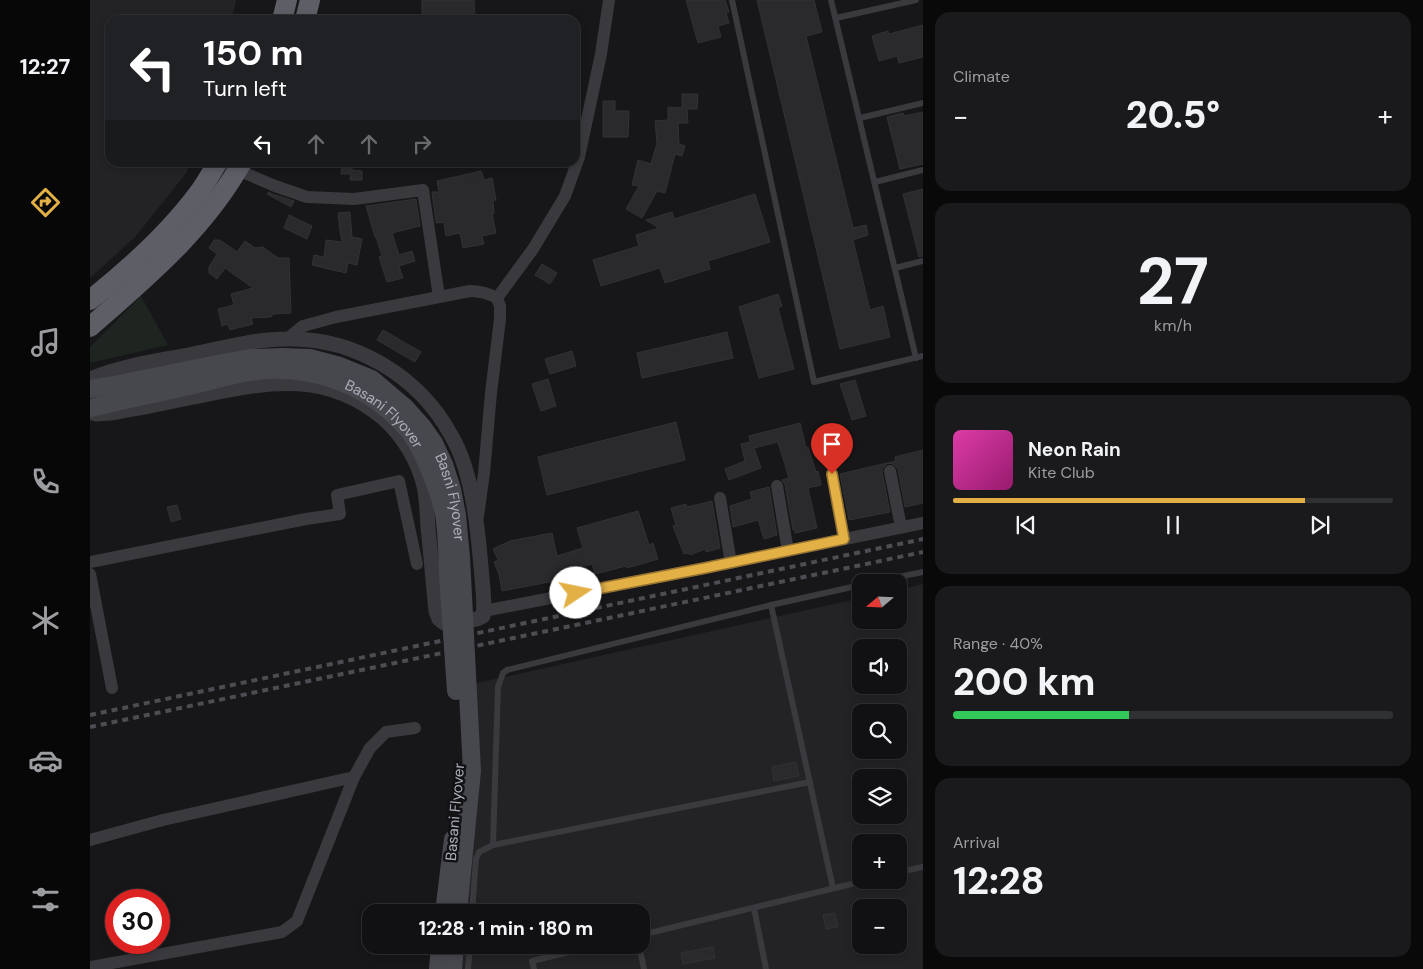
<!DOCTYPE html>
<html lang="en">
<head>
<meta charset="utf-8">
<style>
	body { margin:0; font-family:"DM Sans",sans-serif; background:#1a1a1c; color:#f1f3f6; height:100vh; display:flex; flex-direction:column; font-size:19px; white-space:nowrap }
	* { box-sizing:border-box; margin:0 }
	p { font-size:16px; color:#9c9da0 }
	.icon { flex:none; width:28px; height:28px; fill:none; stroke:currentColor; stroke-width:2; stroke-linecap:round; stroke-linejoin:round }
	.map { position:relative; flex:1; overflow:hidden }
	.panel { display:flex; flex-direction:column; gap:12px; padding:12px; background:#09090a; width:500px }
	.panel>* { flex:none }
	.banner { position:absolute; left:15px; top:15px; width:475px; height:152px; border-radius:15px; box-shadow:0 2px 8px #0003,0 0 0 1px #303133; background:#202124; color:#fff; overflow:hidden }
	.needle { width:32px; rotate:251deg }
	.tools { position:absolute; left:762px; top:574px; display:grid; gap:10px }
	.tools a { display:grid; place-items:center; width:55px; height:55px; border-radius:10px; background:#111113; box-shadow:0 2px 8px #0003,0 0 0 1px #303133; font-size:25px }
	.speed { position:absolute; left:15px; top:889px; display:flex; gap:10px; font-size:25px; font-weight:700; text-align:center }
	.speed>* { display:grid; place-content:center; width:65px; height:65px; border-radius:50%; background:#111113; box-shadow:0 2px 8px #0003,0 0 0 1px #303133; line-height:1 }
	.speed .limit { border:8px solid #d22; background:#fff; color:#111 }
	.pin { position:absolute; display:grid; place-items:center; width:42px; height:42px; color:#fff; margin:-51px -21px; border-radius:50% 50% 50% 0; rotate:-45deg; box-shadow:0 0 5px #0007 }
	.pin .icon { rotate:45deg }
	.me { position:absolute; width:55px; margin:-28px; rotate:79deg; stroke-linejoin:round; filter:drop-shadow(0 0 4px #0008) }
	.turn { display:flex; align-items:center; gap:18px; height:105px; padding:0 15px; font-size:22px }
	.turn .icon { width:65px; height:65px; stroke-width:2.5 }
	.turn b { display:block; font-size:35px; line-height:42px }
	.lanes { display:flex; align-items:center; height:48px; padding:0 15px; background:#0003; justify-content:center; gap:25px; direction:ltr }
	.lanes .off { opacity:.35 }
	.big { font-size:38px; font-weight:800; line-height:1.1 }
	.panel .widget { flex:1; display:flex; flex-direction:column; justify-content:center; gap:8px; min-width:0; padding:0 18px; border-radius:15px; background:#1a1a1c }
	.panel .dial { align-items:center; gap:0 }
	.dial b { font-size:65px; line-height:1 }
	.song { display:flex; align-items:center; gap:15px }
	.cover { width:60px; height:60px; border-radius:8px; background:linear-gradient(135deg,hsl(320 70% 55%),hsl(320 70% 35%)) }
	.played { height:5px; border-radius:2px; background:linear-gradient(90deg,#e3b046 80%,#303133 80%) }
	.keys { display:flex; justify-content:space-around; direction:ltr }
	.heat { display:flex; justify-content:space-between; align-items:center; font-size:28px; direction:ltr }
	.charge { height:8px; border-radius:4px; background:linear-gradient(90deg,#34c759 40%,#303133 0) }
	.trip { position:absolute; left:272px; top:904px; width:288px; height:50px; border-radius:15px; background:#111113; box-shadow:0 2px 8px #0003,0 0 0 1px #303133; font-weight:800; line-height:50px; text-align:center }
	main { display:flex; flex:1; min-height:0 }
	.menu { display:flex; flex-direction:column; width:90px; justify-content:space-around; align-items:center; background:#070708; color:#9c9da0 }
	.menu .icon { width:35px; height:35px }
	.menu .active { color:#e3b046 }
	.menu b { font-size:22px; color:#f1f3f6 }
	.map>svg:first-child { display:block }
	.built { fill:#232326; fill-rule:evenodd }
	.green { fill:#1e241f }
	.building { fill:#2a2a2d; stroke:#323235 }
	.lines { fill:none; stroke-linecap:round; stroke-linejoin:round }
	.service { stroke:#39393e; stroke-width:6 }
	.minor { stroke:#39393e; stroke-width:12 }
	.tertiary { stroke:#39393e; stroke-width:15 }
	.secondary { stroke:#47484e; stroke-width:18 }
	.trunk { stroke:#5d5e66; stroke-width:20 }
	.rail { stroke:#4c4d53; stroke-width:4; stroke-dasharray:6 5; stroke-linecap:butt }
	.secondary-bridge { stroke:#47484e; stroke-width:18 }
	.route-casing { stroke:#94722e; stroke-width:12 }
	.route { stroke:#e3b046; stroke-width:9 }
	.labels { text-anchor:middle; stroke-width:5; stroke-linejoin:round; paint-order:stroke }
	.street-label { font-size:15px; fill:#abaeb8; stroke:#121214 }
</style>
</head>
<body>
<main>
<nav class="menu">
<b>12:27</b>
<svg class="icon active" aria-label="directions" viewBox="0 0 24 24"><path d="M12 3l9 9-9 9-9-9zM9 14v-3h6M13 9l2 2-2 2"/></svg>
<svg class="icon" aria-label="music" viewBox="0 0 24 24"><path d="M9 18V5l10-2v13"/><circle cx="6" cy="18" r="3"/><circle cx="16" cy="16" r="3"/></svg>
<svg class="icon" aria-label="phone" viewBox="0 0 24 24"><path d="M5 4h4l2 5-3 2q2 4 5 5l2-3 5 2v4C11 20 4 13 5 4z"/></svg>
<svg class="icon" aria-label="climate" viewBox="0 0 24 24"><path d="M12 3v18M4 7l16 10M4 17L20 7"/></svg>
<svg class="icon" aria-label="car" viewBox="0 0 24 24"><path d="M5 17H2v-5l4-1 3-4h7l3 4 3 1v5h-3M9 17h6M6 11h13"/><circle cx="7" cy="17" r="2"/><circle cx="17" cy="17" r="2"/></svg>
<svg class="icon" aria-label="filters" viewBox="0 0 24 24"><path d="M4 7h16M4 17h16"/><circle cx="9" cy="7" r="2"/><circle cx="15" cy="17" r="2"/></svg>
</nav>
<div class="map">
<svg width="833" height="969" viewBox="0 0 833 969">
	<rect width="100%" height="100%" fill="#171719"/>
	<g class="built">
		<polygon points="0,0 146,0 142,20 20,20 20,162 100,163 97,172 45,237 0,278"/>
		<path d="M833 584V969H360L361 945H551V912H363L378 685 771 598V620H809V590ZM771 648H809V685H771ZM771 712H809V750H771ZM771 778H809V815H771ZM771 842H809V880H771ZM771 908H809V945H771Z"/>
	</g>
	<polygon class="green" points="51,296 78,345 0,363 0,347"/>
	<g class="building">
		<polygon points="332,0 384,0 385,20 332,20"/>
		<polygon points="596,0 635,0 639,12 636,13 639,23 628,26 631,37 608,43"/>
		<polygon points="667,0 724,0 732,32 716,36 763,228 776,225 778,235 763,240 780,310 793,306 800,337 750,349"/>
		<polygon points="833,25 833,57 809,63 807,56 789,61 782,36 798,31 799,34"/>
		<polygon points="592,94 608,94 607,109 597,109 598,123 588,123 589,144 595,146 592,156 585,154 575,193 567,191 552,218 536,209 549,186 542,185 548,160 561,164 567,143 565,121 578,120 578,107 592,108"/>
		<polygon points="513,101 525,101 525,111 539,111 538,137 513,137"/>
		<polygon points="833,112 833,164 810,169 797,117 813,113 814,116"/>
		<polygon points="252,164 262,164 262,170 272,171 272,180 260,180 261,174 251,174"/>
		<polygon points="391,171 394,180 402,178 406,200 403,200 404,214 402,214 406,233 392,236 394,244 373,248 370,233 356,236 354,222 346,223 342,192 349,192 347,181"/>
		<polygon points="833,189 833,256 829,257 813,194"/>
		<polygon points="179,192 182,194 204,201 201,207 177,194"/>
		<polygon points="665,194 680,242 618,261 620,269 575,283 570,268 511,286 503,260 549,246 546,235 569,228 556,220 582,212 584,219"/>
		<polygon points="326,199 330,226 302,233 309,255 322,251 325,261 309,266 313,278 297,282 289,257 292,256 286,237 285,237 276,206"/>
		<polygon points="260,212 262,237 272,239 267,265 258,263 256,273 222,265 224,255 234,257 236,240 252,242 250,231 248,213"/>
		<polygon points="199,215 222,226 217,239 194,228"/>
		<polygon points="124,240 130,240 147,252 155,241 165,248 173,247 188,258 199,258 201,313 183,314 181,317 161,318 163,324 140,330 138,324 132,326 128,309 144,305 141,294 163,288 135,268 127,279 119,273 119,267 127,254 119,248"/>
		<polygon points="452,264 467,273 460,284 445,275"/>
		<polygon points="688,294 692,306 688,308 704,369 669,378 649,307"/>
		<polygon points="293,330 331,352 325,362 287,340"/>
		<polygon points="637,332 643,358 552,378 547,353"/>
		<polygon points="482,351 486,366 460,374 455,359"/>
		<polygon points="458,379 466,406 451,411 442,384"/>
		<polygon points="765,380 776,416 762,420 750,384"/>
		<polygon points="586,422 595,460 457,495 448,457"/>
		<polygon points="710,423 716,448 718,447 726,472 728,471 731,485 718,488 727,528 705,533 705,530 703,530 695,485 692,480 699,478 688,442 664,448 671,468 639,480 635,469 655,461 651,444 660,442 659,436"/>
		<polygon points="833,450 833,503 815,507 808,469 803,464 798,463 793,468 792,472 800,512 759,520 750,474 806,461 805,457"/>
		<polygon points="679,487 687,535 674,539 668,520 643,527 640,506 662,499 660,492"/>
		<polygon points="622,501 630,548 616,552 615,549 600,555 599,553 594,554 583,526 586,525 581,508 596,504 597,507"/>
		<polygon points="87,505 91,519 81,522 77,507"/>
		<polygon points="548,511 559,545 563,543 568,559 537,568 536,566 505,574 502,564 469,574 470,580 412,591 409,574 404,562 408,560 403,549 420,541 462,533 467,556 493,548 487,528"/>
		<polygon points="706,762 709,776 684,781 682,767"/>
		<polygon points="745,913 748,927 736,929 733,915"/>
		<polygon points="623,947 625,958 593,964 591,953"/>
	</g>
	<g class="lines">
		<g class="service">
			<polyline points="642,0 724,382 833,356"/>
			<polyline points="741,0 826,358"/>
			<polyline points="746,18 826,0"/>
			<polyline points="770,118 833,103"/>
			<polyline points="785,182 833,170"/>
			<polyline points="805,268 833,261"/>
			<polyline points="784,582 833,572"/>
			<polyline points="681,605 771,585"/>
			<polyline points="403,845 408,687 413,673 417,670 681,605 743,888"/>
			<polyline points="809,872 833,867"/>
			<polyline points="664,908 676,969"/>
			<polyline points="382,912 386,859 389,852 403,845 720,782"/>
			<polyline points="551,935 778,880"/>
			<polyline points="549,945 554,969"/>
			<polyline points="378,969 380,945"/>
			<polyline points="444,969 442,961 508,945"/>
		</g>
		<g class="minor">
			<polyline points="148,170 185,186 217,197 264,199 333,190 349,297"/>
			<polyline points="407,298 443,249 475,196 489,157 511,54 519,0"/>
			<path d="M197 339 213 326 246 317 380 291C391 291 398 293 407 298L410 306V319L401 393 394 473 388 516"/>
			<polyline points="800,471 811,527"/>
			<polyline points="742,474 754,539"/>
			<polyline points="687,486 698,551"/>
			<polyline points="630,498 641,563"/>
			<polyline points="0,562 216,519 250,514 247,495 309,481 327,564"/>
			<polyline points="0,574 22,688"/>
			<polyline points="394,611 615,568 833,523"/>
			<polyline points="0,840 73,820 264,777"/>
			<polyline points="0,967 192,932 207,921 264,777 280,748 296,732 325,728"/>
		</g>
		<path class="tertiary" d="M0 379C33 365 69 361 103 354 134 348 165 339 196 339 264 337 329 376 361 435 374 457 380 482 384 507 388 530 390 554 392 578 393 590 395 604 393 616L387 619 354 623 349 619 346 611C343 583 341 555 338 528 337 514 337 499 334 486 328 461 313 436 294 419 238 371 180 381 114 395 83 401 52 408 21 413L6 414 0 412"/>
		<g class="secondary">
			<polyline points="0,389 19,386"/>
			<path id="s1" d="M0 408C34 400 69 393 104 385 128 379 153 371 178 370 231 368 281 388 316 428 327 440 334 456 340 471 346 485 351 499 354 514 358 538 357 566 359 590"/>
			<polyline points="348,969 350,945"/>
			<polyline points="363,969 365,945"/>
		</g>
		<g class="trunk">
			<polyline points="192,20 197,0"/>
			<polyline points="215,20 220,0"/>
			<path d="M0 300C39 269 77 235 107 195 115 185 121 173 128 162"/>
			<path d="M0 327C56 278 115 229 152 162"/>
		</g>
		<g class="rail">
			<polyline points="0,715 833,539"/>
			<polyline points="0,727 833,552"/>
		</g>
		<g class="secondary-bridge">
			<path id="s2" d="M19 386 132 363 161 358 193 357 220 358 250 366 282 379 315 407 332 426 344 443 354 464 362 489 367 515 371 557 382 771 368 912"/>
			<polyline points="359,590 366,691"/>
			<polyline points="354,912 363,839"/>
		</g>
	</g>
	<g class="lines">
		<defs>
			<polyline id="route" points="486,593 615,568 754,539 742,474"/>
		</defs>
		<use href="#route" class="route-casing"/>
		<use href="#route" class="route"/>
	</g>
	<g class="labels">
		<g class="street-label">
			<text dy="5" stroke="none"><textPath href="#s1" startOffset="311">Basani Flyover</textPath></text>
			<text dy="5" stroke="none"><textPath href="#s2" startOffset="416">Basni Flyover</textPath></text>
			<text transform="translate(365 812) rotate(-85)" y="5">Basani Flyover</text>
		</g>
	</g>
</svg>
<div class="tools">
<a><svg class="needle" viewBox="-14 -14 28 28"><path d="M0-13l5 13h-10z" fill="#e53935"/><path d="M0 13l5-13h-10z" fill="#9c9da0"/></svg></a>
<a><svg class="icon" aria-label="sound" viewBox="0 0 24 24"><path d="M4 9h4l5-4v14l-5-4H4zM17 9q2 3 0 6"/></svg></a>
<a><svg class="icon" aria-label="search" viewBox="0 0 24 24"><circle cx="10" cy="10" r="6"/><path d="M15 15l6 6"/></svg></a>
<a><svg class="icon" aria-label="layers" viewBox="0 0 24 24"><path d="M12 4l9 5-9 5-9-5zM3 14l9 5 9-5"/></svg></a>
<a>+</a>
<a>−</a>
</div>
<div class="speed"><div class="limit">30</div></div>
<div class="pin" style="left:742px;top:474px;background:#d93025"><svg class="icon" aria-label="arrive" viewBox="0 0 24 24"><path d="M6 21V4h12l-3 4 3 4H6"/></svg></div>
<svg class="me" style="left:486px;top:593px" viewBox="-20 -20 40 40"><circle r="19" fill="#fff"/><path d="M0-13L10 11 0 6-10 11z" fill="#e3b046"/></svg>
<div class="trip">12:28 · 1 min · 180 m</div>
<div class="banner">
<div class="turn"><svg class="icon" aria-label="left" viewBox="0 0 24 24"><path d="M17 20v-9H6M10 6l-5 5 5 5"/></svg><div><b>150 m</b>Turn left</div></div>
<div class="lanes"><svg class="icon" aria-label="left" viewBox="0 0 24 24"><path d="M17 20v-9H6M10 6l-5 5 5 5"/></svg><svg class="icon off" aria-label="ahead" viewBox="0 0 24 24"><path d="M12 20V5M6 11l6-6 6 6"/></svg><svg class="icon off" aria-label="ahead" viewBox="0 0 24 24"><path d="M12 20V5M6 11l6-6 6 6"/></svg><svg class="icon off" aria-label="right" viewBox="0 0 24 24"><path d="M7 20v-9h11M14 6l5 5-5 5"/></svg></div>
</div>
</div>
<section class="panel">
<div class="widget"><p>Climate</p>
<div class="heat"><a>−</a><b class="big">20.5°</b><a>+</a></div>
</div>
<div class="widget dial"><b>27</b><p>km/h</p></div>
<div class="widget">
<div class="song"><i class="cover"></i><div><b>Neon Rain</b><p>Kite Club</p></div></div>
<div class="played"></div>
<div class="keys"><svg class="icon" aria-label="previous" viewBox="0 0 24 24"><path d="M18 5L8 12l10 7zM5 5v14"/></svg><svg class="icon" aria-label="pause" viewBox="0 0 24 24"><path d="M8 5v14M16 5v14"/></svg><svg class="icon" aria-label="next" viewBox="0 0 24 24"><path d="M6 5l10 7-10 7zM19 5v14"/></svg></div>
</div>
<div class="widget"><p>Range · 40%</p><b class="big">200 km</b><div class="charge"></div></div>
<div class="widget"><p>Arrival</p><b class="big">12:28</b></div>
</section>
</main>
</body>
</html>
